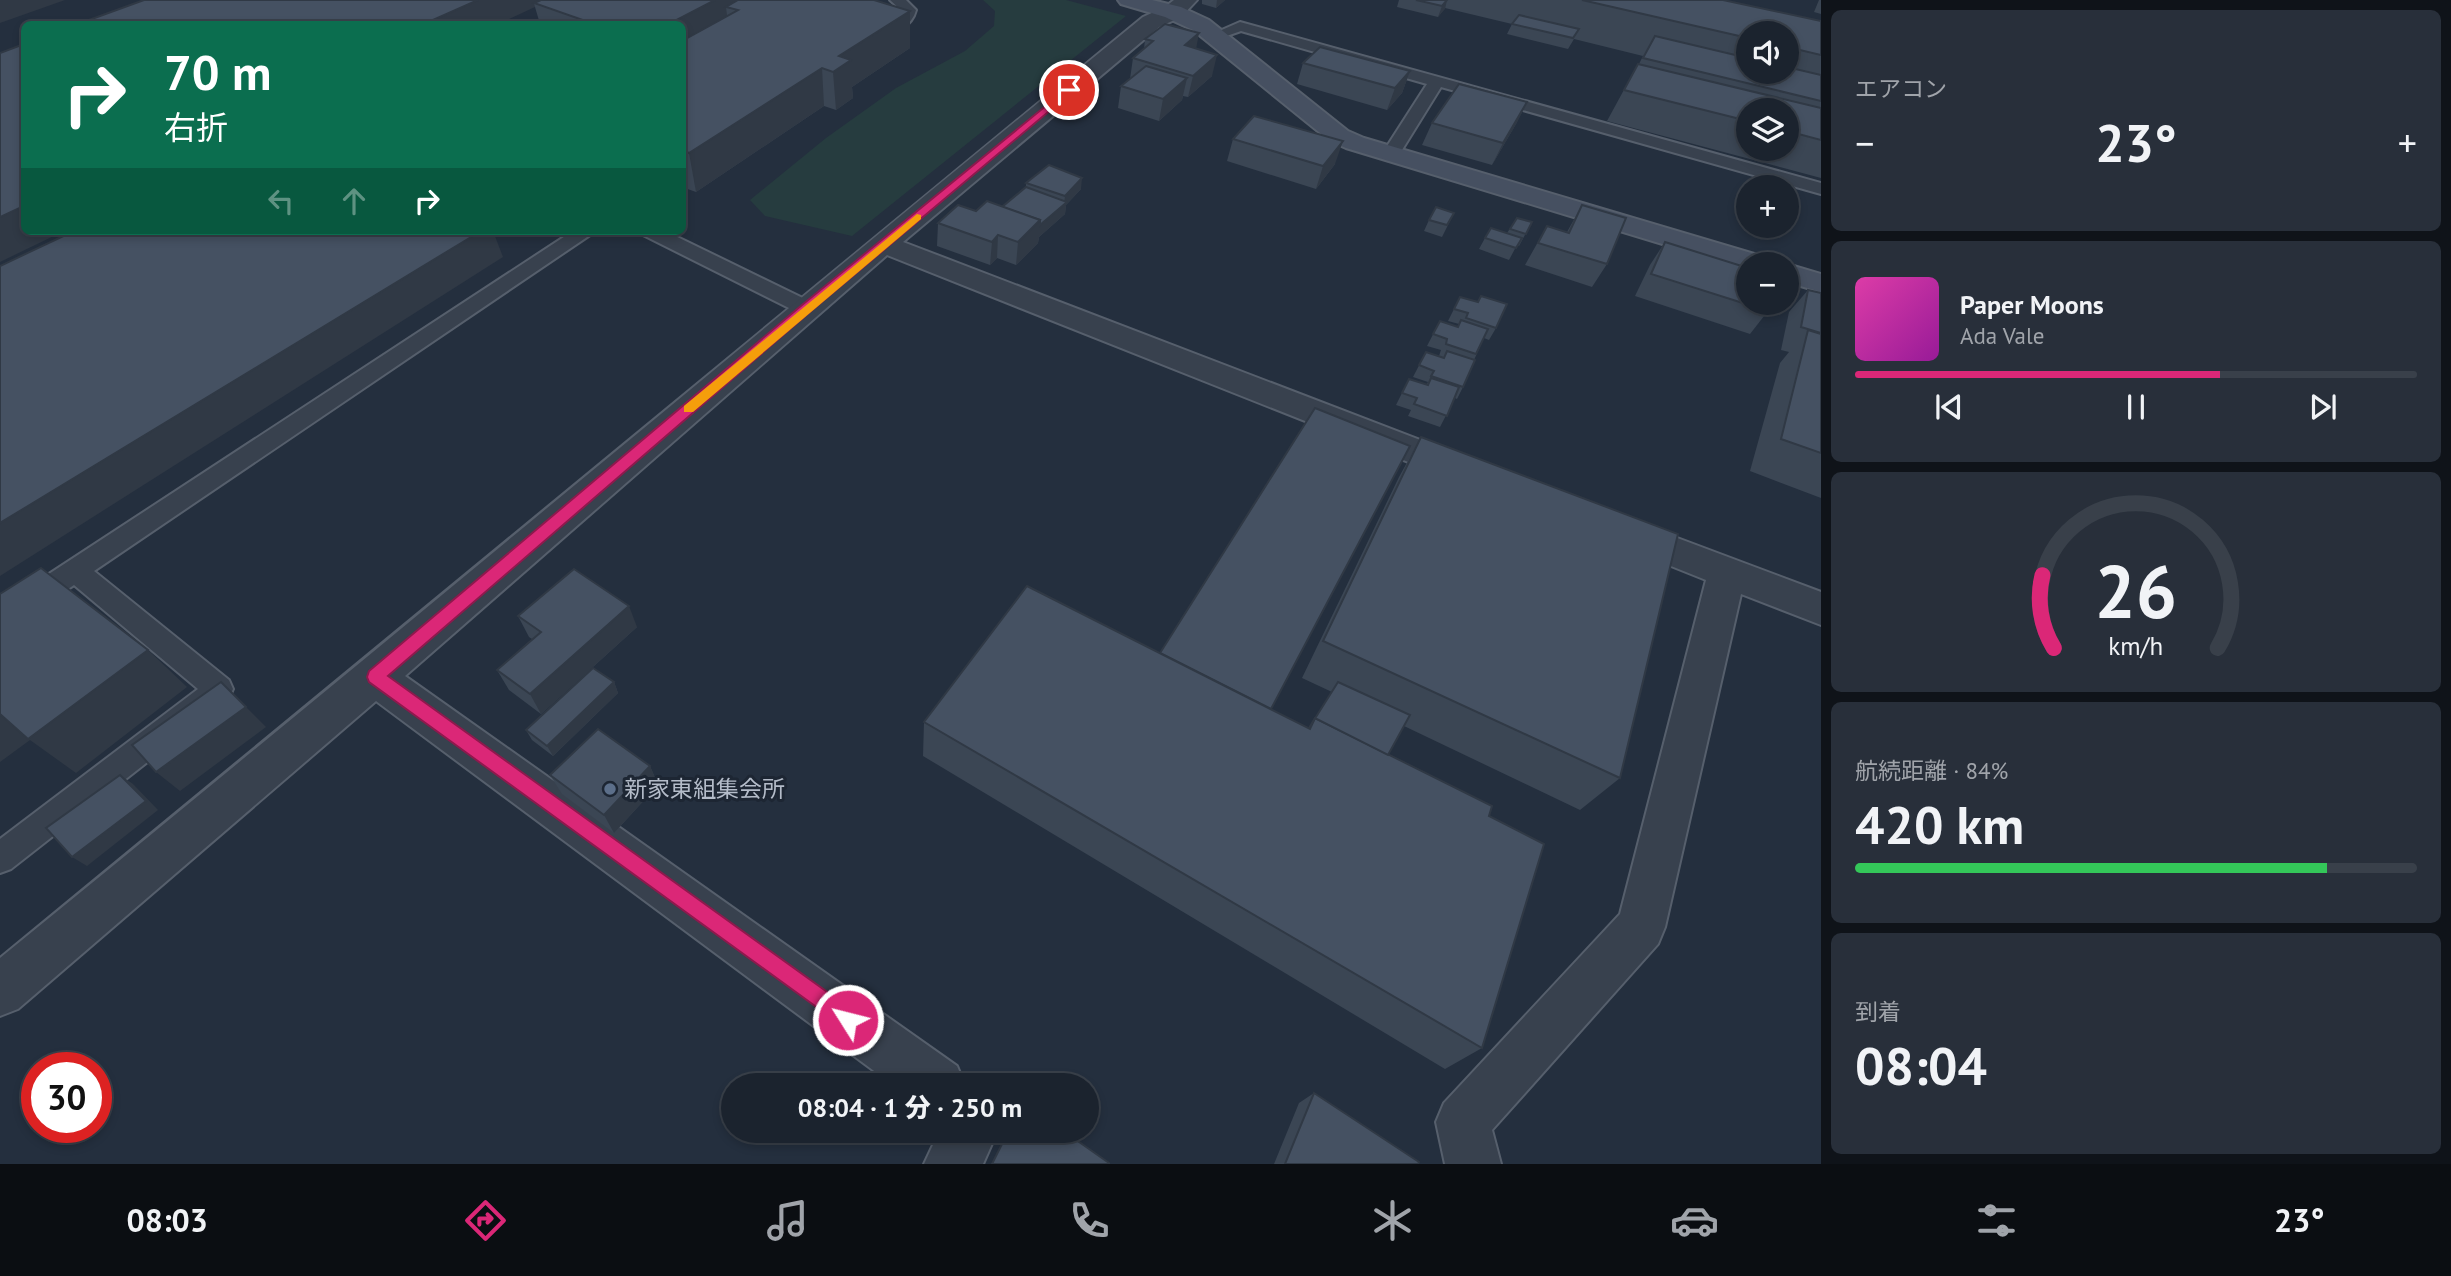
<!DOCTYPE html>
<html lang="ja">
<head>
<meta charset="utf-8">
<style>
	body { margin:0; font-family:"PT Sans","Noto Sans JP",sans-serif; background:#282f3a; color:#f1f3f6; height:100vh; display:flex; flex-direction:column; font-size:26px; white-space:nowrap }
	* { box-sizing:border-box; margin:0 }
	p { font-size:23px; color:#a0a4aa }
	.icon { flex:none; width:38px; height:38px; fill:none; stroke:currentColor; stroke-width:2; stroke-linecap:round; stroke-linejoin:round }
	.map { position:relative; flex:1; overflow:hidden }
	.drawer { display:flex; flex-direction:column; gap:10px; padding:10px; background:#0f1319; width:630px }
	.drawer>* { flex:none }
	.top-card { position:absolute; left:21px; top:21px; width:665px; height:214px; border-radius:10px; box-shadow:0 4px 10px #0003,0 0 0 2px #39404a; background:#0b6e4f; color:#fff; overflow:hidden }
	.tools { position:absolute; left:1736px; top:21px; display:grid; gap:14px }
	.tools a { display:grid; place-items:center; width:63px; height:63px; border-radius:50%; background:#1b232e; box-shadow:0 4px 10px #0003,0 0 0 2px #39404a; font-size:35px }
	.speed { position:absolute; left:21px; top:1052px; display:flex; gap:14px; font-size:35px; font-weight:700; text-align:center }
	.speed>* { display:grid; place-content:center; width:91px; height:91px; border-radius:50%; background:#1b232e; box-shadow:0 4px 10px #0003,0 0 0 2px #39404a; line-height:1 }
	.speed .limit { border:10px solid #d22; background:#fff; color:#111 }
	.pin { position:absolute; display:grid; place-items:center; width:60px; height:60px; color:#fff; margin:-30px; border:4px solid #fff; border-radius:50%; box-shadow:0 2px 7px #0007 }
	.me { position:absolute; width:77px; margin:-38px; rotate:306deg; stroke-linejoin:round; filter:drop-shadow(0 0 5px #0008) }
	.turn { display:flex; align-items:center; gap:24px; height:147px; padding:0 28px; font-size:32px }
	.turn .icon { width:91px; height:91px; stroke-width:2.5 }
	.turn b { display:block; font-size:49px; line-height:60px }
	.lanes { display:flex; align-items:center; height:66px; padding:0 28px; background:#0003; justify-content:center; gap:35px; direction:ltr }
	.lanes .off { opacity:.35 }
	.big { font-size:52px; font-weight:800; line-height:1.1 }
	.drawer .widget { flex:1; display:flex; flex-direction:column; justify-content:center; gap:10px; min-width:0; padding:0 24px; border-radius:10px; background:#282f3a }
	.drawer .dial { align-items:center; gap:0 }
	.dial svg { height:182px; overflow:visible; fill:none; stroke:#39404a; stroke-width:7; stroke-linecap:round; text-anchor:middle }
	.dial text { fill:#f1f3f6; stroke:none }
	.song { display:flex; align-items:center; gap:21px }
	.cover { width:84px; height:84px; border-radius:10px; background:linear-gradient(135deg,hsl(320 70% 55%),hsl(300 70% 35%)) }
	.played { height:7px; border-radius:4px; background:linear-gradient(90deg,#db2777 65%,#39404a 65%) }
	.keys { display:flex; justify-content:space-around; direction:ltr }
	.heat { display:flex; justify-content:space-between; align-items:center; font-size:38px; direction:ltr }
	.charge { height:10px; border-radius:5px; background:linear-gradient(90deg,#34c759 84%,#39404a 0) }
	.trip { position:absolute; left:721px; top:1073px; width:378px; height:70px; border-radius:35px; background:#1b232e; box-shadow:0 4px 10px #0003,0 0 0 2px #39404a; font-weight:800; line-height:70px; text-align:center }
	.tabs { display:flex; height:112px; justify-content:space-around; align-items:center; background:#0b0e12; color:#a0a4aa }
	.tabs .icon { width:49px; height:49px }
	.tabs .current { color:#db2777 }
	.tabs b { font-size:32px; color:#f1f3f6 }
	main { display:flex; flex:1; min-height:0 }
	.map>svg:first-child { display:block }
	.green { fill:#263c3f }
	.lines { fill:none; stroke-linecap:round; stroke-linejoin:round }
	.lane-casing { stroke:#565f6c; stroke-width:4 }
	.street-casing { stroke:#565f6c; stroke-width:4 }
	.secondary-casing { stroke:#565f6c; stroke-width:4 }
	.lane { fill:#38414e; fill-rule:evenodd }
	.street { fill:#38414e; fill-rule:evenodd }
	.secondary { fill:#465061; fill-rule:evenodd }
	.wall { fill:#3b4654; fill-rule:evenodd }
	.shaded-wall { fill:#303945 }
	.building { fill:#455162; stroke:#303945; stroke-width:2 }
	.route { fill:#db2777; stroke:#8e194d; stroke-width:2 }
	.slow { fill:#f59e0b }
	.service-dot { fill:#5c6f8a; stroke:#1d2633; stroke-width:2.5 }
	.labels { text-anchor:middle; stroke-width:6; stroke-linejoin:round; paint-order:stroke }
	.poi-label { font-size:23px; fill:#b4bcc9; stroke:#1d2633; text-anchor:start }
</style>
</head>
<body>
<main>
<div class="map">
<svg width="1821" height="1164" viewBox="0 0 1821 1164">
	<rect width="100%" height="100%" fill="#242f3e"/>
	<polygon class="green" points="983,0 1066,0 1126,16 852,236 765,216 750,200 826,138 896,88 965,51 994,26 995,11"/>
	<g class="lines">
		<defs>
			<g id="lane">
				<path d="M890 0H906L916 10C912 26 894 37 878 34L876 31C884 22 898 25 902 11Z"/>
				<polygon points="1240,22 1821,183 1821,194 1441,87 1397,158 1385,158 1382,154 1427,84 1241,31 1215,40 1208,36"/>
				<polygon points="573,231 596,231 94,571 229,680 233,689 229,698 11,869 0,873 0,839 198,689 74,585 10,628 0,631 0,606"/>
				<polygon points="640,231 665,231 813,303 816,308 813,313 799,313 643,235"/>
			</g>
			<g id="street">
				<path d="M1174 0H1197L1181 17 1159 27 903 242 1475 461 1481 470 1475 479 1463 483 1451 479 887 255 405 676 957 1066 965 1085H893L376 701 18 1009 0 1016V958C383 646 761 329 1143 17L1165 7Z"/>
				<polygon points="1624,518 1821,592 1821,625 1741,594 1665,927 1658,944 1492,1130 1501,1164 1445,1164 1436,1122 1444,1103 1620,914 1706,580 1611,542 1606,532 1611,522"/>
				<polygon points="940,1130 998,1130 983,1164 924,1164"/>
			</g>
			<g id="secondary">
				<polygon points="1118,0 1152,0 1181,7 1209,20 1348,131 1364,138 1768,258 1772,264 1748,264 1748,270 1346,148 1330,141 1193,30 1165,17 1121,4"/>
				<polygon points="1787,264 1821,274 1821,292 1787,282"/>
			</g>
		</defs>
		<use href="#lane" class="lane-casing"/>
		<use href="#street" class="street-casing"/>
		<use href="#secondary" class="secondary-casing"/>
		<use href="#lane" class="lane"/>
		<use href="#street" class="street"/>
		<use href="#secondary" class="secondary"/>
	</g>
	<g class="wall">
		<polygon points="144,0 874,0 910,11 910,48 852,87 853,98 836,110 824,106 696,192 682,187 682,24 540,24 535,7"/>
		<polygon points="1202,0 1225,0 1216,8 1202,4"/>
		<path d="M1399 0H1723L1821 21V178L1607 121 1638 64H1639L1643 56 1574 39 1568 49 1507 34 1512 24 1445 8 1438 17 1397 7ZM1748 33H1787V72H1748ZM1748 110H1787V149H1748Z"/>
		<polygon points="1819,0 1821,0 1821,14 1814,12"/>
		<polygon points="1145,39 1196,49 1212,76 1188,97 1183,96 1182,100 1159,121 1118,108 1121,86 1130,79 1133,58 1144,49"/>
		<polygon points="1303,63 1410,71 1402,93 1387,110 1297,84"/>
		<polygon points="1527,102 1516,124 1492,165 1422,145 1432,123"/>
		<polygon points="1233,139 1335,164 1316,189 1227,161"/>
		<polygon points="1026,183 1081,189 1066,205 1065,214 1039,237 1038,243 1016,265 997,258 990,265 937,246 938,223 976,211 1002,207 1026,187"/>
		<polygon points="1582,205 1607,264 1592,287 1525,265 1547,226 1567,232"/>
		<polygon points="1454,213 1442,237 1424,231 1429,220"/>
		<polygon points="1517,218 1532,222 1519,246 1517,245 1509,260 1479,249 1485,238 1507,233"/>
		<polygon points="1665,242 1768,311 1750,334 1635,296 1650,265"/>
		<polygon points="1808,290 1821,293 1821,498 1750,471 1780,363 1789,352 1781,350 1789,312"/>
		<polygon points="1481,296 1496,328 1489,340 1484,338 1474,360 1463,387 1457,399 1455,398 1440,427 1408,416 1411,410 1396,405 1409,379 1426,385 1428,382 1413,377 1426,352 1439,356 1441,350 1427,346 1440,321 1457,327 1459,324 1448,321 1460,297 1477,302"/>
		<polygon points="1421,437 1620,778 1580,810 1404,726 1388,755 1489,816 1482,1048 1445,1069 923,756 924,722 1271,709 1309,728 1332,692 1302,678 1399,477"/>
		<polygon points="518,616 637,627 541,714 509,690 497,670 532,639 529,637"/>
		<polygon points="614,682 618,693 553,756 532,740 526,730"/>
		<polygon points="650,766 658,785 614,833 562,794 550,775"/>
		<polygon points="1314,1093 1418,1164 1274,1164 1299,1103"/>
	</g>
	<g class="shaded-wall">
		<polygon points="0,0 65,0 0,23"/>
		<polygon points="478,0 549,0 534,3 535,7 498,24 424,24"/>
		<polygon points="715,0 785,0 738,10 726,7 729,32 682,58 682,24 669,24"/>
		<polygon points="1217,0 1225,0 1216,8"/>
		<polygon points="1447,0 1445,9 1438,17 1442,6"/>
		<polygon points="910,11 910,48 852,87 853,98 836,110 833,72 839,56"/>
		<polygon points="1199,33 1195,55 1185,45"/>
		<polygon points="1217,55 1212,76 1188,97 1193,76"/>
		<polygon points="822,68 824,106 696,192 689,153"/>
		<polygon points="1410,71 1402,93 1387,110 1395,88"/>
		<polygon points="1187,78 1182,100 1159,121 1163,99"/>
		<polygon points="1527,102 1516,124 1492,165 1503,143"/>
		<polygon points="1343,141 1335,164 1316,189 1323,166"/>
		<polygon points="1082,178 1081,189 1066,205 1065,214 1039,237 1038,243 1016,265 1018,242 1040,220 1064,204 1065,196"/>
		<polygon points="24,206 24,231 64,231 0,262 0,217"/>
		<polygon points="481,231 493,231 503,257 0,576 0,523"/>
		<polygon points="998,235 997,258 990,265 992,242"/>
		<polygon points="629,606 637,627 541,714 530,694"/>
		<polygon points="148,650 187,687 76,773 30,740 0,762 0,712"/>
		<polygon points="221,682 266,727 180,791 156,772"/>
		<polygon points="614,682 618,693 553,756 547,746"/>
		<polygon points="650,766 658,785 614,833 604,815"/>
		<polygon points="120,775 133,784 158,810 87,866 72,857"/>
	</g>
	<g class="building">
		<polygon points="144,0 478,0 424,24 78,24"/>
		<polygon points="541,0 715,0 669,24 594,24 534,3"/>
		<polygon points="738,0 874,0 910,11 839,56 851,60 833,72 822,68 689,153 682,150 682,41 738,10 726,7"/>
		<polygon points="1416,0 1447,0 1442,6"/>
		<polygon points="1582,0 1723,0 1821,21 1821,55 1787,47 1787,33 1748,33 1748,38"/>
		<polygon points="1519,15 1579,29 1573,38 1512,24"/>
		<polygon points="1165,24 1199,33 1185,45 1217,55 1193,76 1133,58 1153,41 1145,39"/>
		<polygon points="1655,36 1748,58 1748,72 1787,72 1787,67 1821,75 1821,101 1643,58"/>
		<polygon points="24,44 24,206 0,217 0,53"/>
		<polygon points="1320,47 1410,71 1395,88 1303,63"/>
		<polygon points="1638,64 1821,108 1821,140 1787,131 1787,110 1748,110 1748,121 1624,90"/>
		<polygon points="1146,66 1187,78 1163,99 1121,86"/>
		<polygon points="1459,84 1527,102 1503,143 1432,123"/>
		<polygon points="1254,116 1343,141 1323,166 1233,139"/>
		<polygon points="1049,165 1082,178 1065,196 1026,183"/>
		<polygon points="1026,187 1067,202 1040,225 1040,220 1002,207"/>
		<polygon points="987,201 1040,220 1018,242 998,235 992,242 938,223 958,205 976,211"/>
		<polygon points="1582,205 1626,218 1607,264 1538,243 1547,226 1569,233"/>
		<polygon points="1436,207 1454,213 1447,225 1429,220"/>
		<polygon points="1517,218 1532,222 1526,234 1510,229"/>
		<polygon points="1491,228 1522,238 1516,248 1485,238"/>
		<polygon points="74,231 481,231 0,523 0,266"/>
		<polygon points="1665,242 1748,268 1748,303 1771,303 1768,311 1651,274"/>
		<polygon points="1808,290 1821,293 1821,333 1801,327"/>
		<polygon points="1481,296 1507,304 1496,328 1466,318 1468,313 1454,309 1460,297 1478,302"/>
		<polygon points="1461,320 1488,329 1476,354 1446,344 1447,339 1433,334 1440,321 1458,327"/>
		<polygon points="1808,330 1821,334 1821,453 1781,439"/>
		<polygon points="1447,351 1475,360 1463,387 1431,376 1434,371 1419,365 1426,352 1444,358"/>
		<polygon points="1431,378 1459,387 1447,416 1414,404 1417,398 1402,393 1409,379 1428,385"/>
		<polygon points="1315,408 1410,446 1271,709 1160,653"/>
		<polygon points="1421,437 1678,534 1620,778 1323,641"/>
		<polygon points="41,568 148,650 28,739 0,714 0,594"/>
		<polygon points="574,569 629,606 530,694 497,670 541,632 518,616"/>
		<polygon points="1027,586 1310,729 1315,718 1492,806 1489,816 1544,844 1482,1048 924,722"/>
		<polygon points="593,668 614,682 547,746 526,730"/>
		<polygon points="221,682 246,707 156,772 132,745"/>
		<polygon points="1338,682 1410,715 1388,755 1315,718 1309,728"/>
		<polygon points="598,729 650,766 604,815 550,775"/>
		<polygon points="120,775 146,801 72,857 46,828"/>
		<polygon points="1314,1093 1419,1162 1418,1164 1285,1164"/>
		<polygon points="1009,1130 1062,1130 1109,1163 1109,1164 992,1164"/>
	</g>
	<polygon class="route" points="1069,87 1074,90 1072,92 811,311 388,676 855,1012 859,1020 855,1027 848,1030 369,682 367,677 369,671 802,305"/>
	<polygon class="slow" points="917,214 921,215 921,219 693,412 684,412 684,406"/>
	<circle class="service-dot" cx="610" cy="789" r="7"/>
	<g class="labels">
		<g class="poi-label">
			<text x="624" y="797">新家東組集会所</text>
		</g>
	</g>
</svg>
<div class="tools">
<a><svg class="icon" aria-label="sound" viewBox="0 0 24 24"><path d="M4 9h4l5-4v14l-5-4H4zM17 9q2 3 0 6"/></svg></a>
<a><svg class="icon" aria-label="layers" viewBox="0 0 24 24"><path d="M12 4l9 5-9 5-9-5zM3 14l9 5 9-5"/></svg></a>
<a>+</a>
<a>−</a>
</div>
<div class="speed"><div class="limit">30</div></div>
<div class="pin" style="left:1069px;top:90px;background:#d93025"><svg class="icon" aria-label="arrive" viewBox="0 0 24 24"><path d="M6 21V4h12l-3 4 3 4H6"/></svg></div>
<svg class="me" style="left:848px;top:1020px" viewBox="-20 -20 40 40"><circle r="17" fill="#db2777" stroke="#fff" stroke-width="3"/><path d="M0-11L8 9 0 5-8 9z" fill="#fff"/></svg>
<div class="trip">08:04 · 1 分 · 250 m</div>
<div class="top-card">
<div class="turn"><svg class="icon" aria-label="right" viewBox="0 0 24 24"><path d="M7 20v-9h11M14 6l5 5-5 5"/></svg><div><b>70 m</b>右折</div></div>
<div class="lanes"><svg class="icon off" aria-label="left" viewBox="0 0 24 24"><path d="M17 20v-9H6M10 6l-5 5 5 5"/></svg><svg class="icon off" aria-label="ahead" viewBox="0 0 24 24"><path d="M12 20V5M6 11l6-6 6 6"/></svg><svg class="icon" aria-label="right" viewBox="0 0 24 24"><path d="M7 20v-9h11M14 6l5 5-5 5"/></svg></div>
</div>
</div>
<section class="drawer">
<div class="widget"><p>エアコン</p>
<div class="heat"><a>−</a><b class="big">23°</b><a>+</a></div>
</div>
<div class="widget">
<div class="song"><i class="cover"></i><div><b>Paper Moons</b><p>Ada Vale</p></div></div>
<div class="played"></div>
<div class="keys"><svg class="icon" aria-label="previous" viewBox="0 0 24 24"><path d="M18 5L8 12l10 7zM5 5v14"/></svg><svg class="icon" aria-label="pause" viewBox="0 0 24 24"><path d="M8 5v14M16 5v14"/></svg><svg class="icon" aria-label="next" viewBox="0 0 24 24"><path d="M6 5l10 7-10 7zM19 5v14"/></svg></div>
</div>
<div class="widget dial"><svg viewBox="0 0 100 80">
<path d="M14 69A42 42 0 1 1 86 69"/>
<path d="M14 69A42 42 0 0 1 9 37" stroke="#db2777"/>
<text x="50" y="56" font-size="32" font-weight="700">26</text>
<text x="50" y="72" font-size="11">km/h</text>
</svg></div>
<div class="widget"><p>航続距離 · 84%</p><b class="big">420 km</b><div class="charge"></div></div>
<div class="widget"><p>到着</p><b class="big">08:04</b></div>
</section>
</main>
<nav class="tabs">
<b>08:03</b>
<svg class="icon current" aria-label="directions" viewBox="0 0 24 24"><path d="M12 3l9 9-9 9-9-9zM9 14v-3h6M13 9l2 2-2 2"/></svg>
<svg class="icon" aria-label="music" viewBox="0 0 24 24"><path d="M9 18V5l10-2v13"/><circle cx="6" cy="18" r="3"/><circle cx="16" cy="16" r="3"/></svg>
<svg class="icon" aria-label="phone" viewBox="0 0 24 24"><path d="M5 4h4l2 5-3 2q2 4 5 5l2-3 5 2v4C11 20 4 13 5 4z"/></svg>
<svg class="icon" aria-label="climate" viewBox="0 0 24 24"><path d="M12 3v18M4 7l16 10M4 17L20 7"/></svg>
<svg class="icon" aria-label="car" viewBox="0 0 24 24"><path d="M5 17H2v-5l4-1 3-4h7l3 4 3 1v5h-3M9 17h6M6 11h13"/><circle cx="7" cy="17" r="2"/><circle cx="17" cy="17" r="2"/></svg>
<svg class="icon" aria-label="filters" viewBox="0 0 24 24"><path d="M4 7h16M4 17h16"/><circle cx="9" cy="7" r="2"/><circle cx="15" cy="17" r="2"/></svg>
<b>23°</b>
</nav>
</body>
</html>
